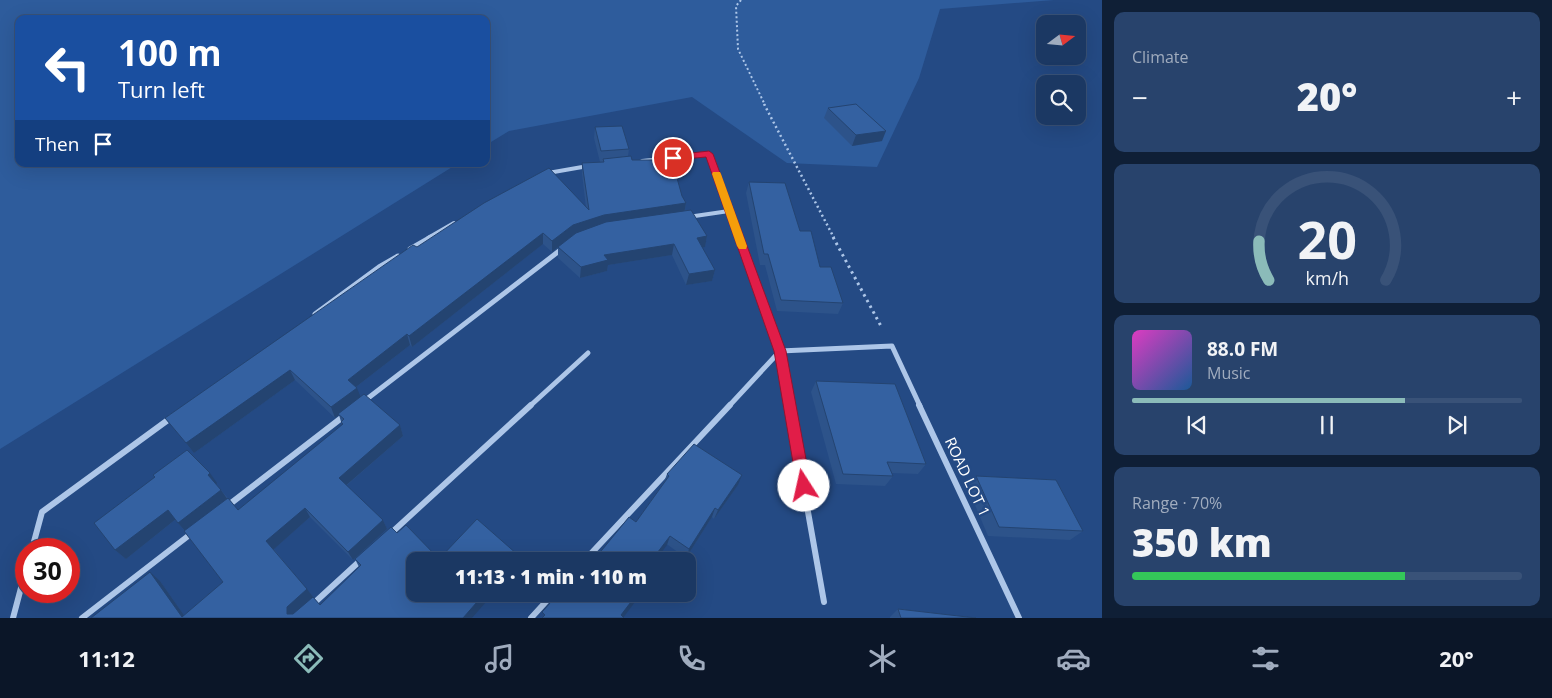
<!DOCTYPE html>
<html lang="en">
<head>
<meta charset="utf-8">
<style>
	body { margin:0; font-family:"Open Sans",sans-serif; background:#28436c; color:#f1f3f6; height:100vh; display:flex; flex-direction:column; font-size:19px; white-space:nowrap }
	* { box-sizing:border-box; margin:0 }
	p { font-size:16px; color:#a0acbe }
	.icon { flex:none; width:28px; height:28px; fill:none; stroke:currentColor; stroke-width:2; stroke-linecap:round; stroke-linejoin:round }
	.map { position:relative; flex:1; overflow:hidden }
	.details { display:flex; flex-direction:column; gap:12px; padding:12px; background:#0f1f36; width:450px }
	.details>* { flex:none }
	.guide { position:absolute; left:15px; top:15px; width:475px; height:152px; border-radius:10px; box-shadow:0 5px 20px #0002,0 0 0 1px #395278; background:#1a4fa0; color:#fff; overflow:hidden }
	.needle { width:32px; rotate:74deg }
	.controls { position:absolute; left:1036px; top:15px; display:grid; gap:10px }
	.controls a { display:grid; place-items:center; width:50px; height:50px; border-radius:10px; background:#1b3863; box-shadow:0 5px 20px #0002,0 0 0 1px #395278; font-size:25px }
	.speed { position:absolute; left:15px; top:538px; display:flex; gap:10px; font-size:25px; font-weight:700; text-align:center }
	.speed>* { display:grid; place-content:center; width:65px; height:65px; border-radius:50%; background:#1b3863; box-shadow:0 5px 20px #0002,0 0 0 1px #395278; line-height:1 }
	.speed .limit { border:8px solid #d22; background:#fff; color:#111 }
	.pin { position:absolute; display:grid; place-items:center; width:42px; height:42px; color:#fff; margin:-21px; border:2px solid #fff; border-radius:50%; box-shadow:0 1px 5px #0007 }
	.me { position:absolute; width:55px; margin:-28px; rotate:350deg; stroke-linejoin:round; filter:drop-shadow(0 0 4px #0008) }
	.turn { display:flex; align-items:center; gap:18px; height:105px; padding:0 20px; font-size:22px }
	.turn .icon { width:65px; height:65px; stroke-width:2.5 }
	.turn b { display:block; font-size:35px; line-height:42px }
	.then { display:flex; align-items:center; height:48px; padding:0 20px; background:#0003; gap:10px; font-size:19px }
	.big { font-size:38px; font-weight:800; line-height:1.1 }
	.details .card { flex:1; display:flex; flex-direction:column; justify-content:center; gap:8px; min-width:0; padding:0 18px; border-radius:10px; background:#28436c }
	.details .dial { align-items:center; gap:0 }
	.dial svg { height:130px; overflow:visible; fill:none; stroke:#395278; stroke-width:7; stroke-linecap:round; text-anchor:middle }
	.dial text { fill:#f1f3f6; stroke:none }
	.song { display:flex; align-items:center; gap:15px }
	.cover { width:60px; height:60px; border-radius:8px; background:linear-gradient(135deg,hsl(310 70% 55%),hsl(210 70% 35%)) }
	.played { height:5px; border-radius:2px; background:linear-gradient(90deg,#8bbbb9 70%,#395278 70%) }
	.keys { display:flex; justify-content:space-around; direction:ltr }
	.heat { display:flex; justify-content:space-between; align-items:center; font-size:28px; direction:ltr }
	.charge { height:8px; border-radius:4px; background:linear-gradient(90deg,#34c759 70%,#395278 0) }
	.trip { position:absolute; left:406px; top:552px; width:290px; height:50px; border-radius:10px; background:#1b3863; box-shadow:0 5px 20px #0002,0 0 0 1px #395278; font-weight:800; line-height:50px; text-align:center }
	.tab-bar { display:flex; height:80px; justify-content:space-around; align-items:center; background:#0b1628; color:#a0acbe }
	.tab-bar .icon { width:35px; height:35px }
	.tab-bar .active { color:#8bbbb9 }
	.tab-bar b { font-size:22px; color:#f1f3f6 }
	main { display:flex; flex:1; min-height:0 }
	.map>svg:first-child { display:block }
	.green { fill:#2e5c9c }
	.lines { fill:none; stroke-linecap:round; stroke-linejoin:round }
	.path-far2 { stroke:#adc6e8; stroke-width:2; stroke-dasharray:2 2.5; stroke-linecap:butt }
	.path-far1 { stroke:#adc6e8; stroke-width:2.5; stroke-dasharray:2 3; stroke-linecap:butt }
	.path { stroke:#adc6e8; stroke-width:3; stroke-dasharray:2.5 4; stroke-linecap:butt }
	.minor-far2 { stroke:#adc6e8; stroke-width:4 }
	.minor-far1 { stroke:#adc6e8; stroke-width:5 }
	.minor { stroke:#adc6e8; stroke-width:6 }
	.wall { fill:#2d538a }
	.shaded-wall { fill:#244471 }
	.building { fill:#3461a1; stroke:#244471 }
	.route { fill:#e11d48; stroke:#92132f }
	.slow { fill:#f59e0b }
	.labels { text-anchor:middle; stroke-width:5; stroke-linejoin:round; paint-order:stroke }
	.near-street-label { font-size:15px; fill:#fff; stroke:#244a84 }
</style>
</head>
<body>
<main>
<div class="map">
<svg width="1102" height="618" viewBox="0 0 1102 618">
	<rect width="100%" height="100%" fill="#244a84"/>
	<polygon class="green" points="0,0 1054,0 940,9 919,78 877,167 787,163 692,97 509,131 486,145 486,19 19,19 19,164 457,164 0,449"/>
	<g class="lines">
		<polyline class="path-far2" points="741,0 736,6 738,49 765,105"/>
		<polyline class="path-far1" points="764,104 834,238"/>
		<polyline class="path" points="833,237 882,328"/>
		<g class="minor-far2">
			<polyline points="642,161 709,154 739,238"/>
			<polyline points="548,173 588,166"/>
			<polyline points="688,217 729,211"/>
			<polyline points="428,238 454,223"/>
		</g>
		<g class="minor-far1">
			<polyline points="739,237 780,351 790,406"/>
			<polyline points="410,249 431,237"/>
			<polyline points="315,314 379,267 398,256"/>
			<polyline points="363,402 563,248"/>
			<polyline points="530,406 588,353"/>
			<polyline points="729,406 780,351 892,346 920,406"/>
		</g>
		<g class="minor">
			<polyline points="789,405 824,602"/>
			<polyline points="919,405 1019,618"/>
			<polyline points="226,507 344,416"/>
			<polyline points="389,535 531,405"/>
			<polyline points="32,549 42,512 172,417"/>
			<polyline points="584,561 730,405"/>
			<polyline points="313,604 362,559"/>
			<polyline points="13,618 26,569"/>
			<polyline points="82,618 192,533"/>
			<polyline points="531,618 553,594"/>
		</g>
	</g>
	<g class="wall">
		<polygon points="828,108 882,141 852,146 824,118"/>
		<polygon points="595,127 629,149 628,156 632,160 682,196 686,203 685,211 707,236 705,247 702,247 715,270 712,281 686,285 672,255 608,265 607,271 580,278 558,258 558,247 573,236 552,252 543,244 412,347 410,345 356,387 360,397 400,425 403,436 346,486 383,520 387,529 353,560 310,517 274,549 313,597 320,605 359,567 355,559 472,618 91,618 160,581 184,615 223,582 184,530 175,520 126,559 115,550 217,483 216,484 238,510 342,425 339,415 335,418 295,380 194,453 165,418 417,247 586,208 582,174 582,163 600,162 594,138"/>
		<polygon points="749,182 800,231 820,267 843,303 838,314 777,311 765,265 760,265 746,193"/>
		<polygon points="816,381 926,464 918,474 891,473 893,476 885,486 836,484 811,392"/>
		<polygon points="667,474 738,485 714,519 712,517 686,558 636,522 664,482"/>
		<polygon points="976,476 1083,531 1070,540 988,536 967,486"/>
		<polygon points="898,609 976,618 890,618 890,617"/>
	</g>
	<g class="shaded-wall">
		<polygon points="886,131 882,141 852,146 856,135"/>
		<polygon points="686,203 684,214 572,236 552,252 552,241 573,225 604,215"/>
		<polygon points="543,233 543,244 412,347 409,336"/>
		<polygon points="707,236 705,247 695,249 697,238"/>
		<polygon points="674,244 672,255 608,265 607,271 580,278 581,267 604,255"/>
		<polygon points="715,270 712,281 686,285 689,274"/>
		<polygon points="407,334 410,345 352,390 348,380"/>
		<polygon points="290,370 295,380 194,453 186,443"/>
		<polygon points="357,388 361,398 335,418 331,407"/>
		<polygon points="400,425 403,436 343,488 339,478"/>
		<polygon points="210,473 217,483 216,485 208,475"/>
		<polygon points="742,475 738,485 714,519 718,510"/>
		<polygon points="221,490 228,500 186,532 178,523"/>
		<polygon points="305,508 310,517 273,550 266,541"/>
		<polygon points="715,508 712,517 686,558 689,549"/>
		<polygon points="168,510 176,519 126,559 115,550"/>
		<polygon points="383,520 387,529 353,560 348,552"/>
		<polygon points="670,536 667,545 655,561 651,561"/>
		<polygon points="518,555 518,561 512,561"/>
		<polygon points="150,572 160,581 186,618 182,618"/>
		<polygon points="307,589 313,597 293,615 287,614 287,607"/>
		<polygon points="484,594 493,594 472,618 463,618"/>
		<polygon points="637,594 641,594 623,618 621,615"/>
	</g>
	<g class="building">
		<polygon points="856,104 886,131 856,135 828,108"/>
		<polygon points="622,126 629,149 601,151 595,127"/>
		<polygon points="631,156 632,160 672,160 682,196 686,203 604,215 573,225 552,241 543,233 409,336 407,334 348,380 357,388 331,407 290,370 186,443 165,418 413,245 417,247 484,203 549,168 589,210 582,163 604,162 603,159"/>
		<polygon points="749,182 785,183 800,231 811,231 820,267 831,267 843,303 781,300 768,254 764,254"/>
		<polygon points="691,210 707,236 697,238 715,270 689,274 674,244 604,255 608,260 581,267 558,247 576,233 606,222"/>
		<polygon points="816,381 895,384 926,464 887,462 893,476 843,474"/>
		<polygon points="364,394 400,425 339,478 383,520 348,552 305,508 266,541 307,589 287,607 287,614 293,614 313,597 320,605 361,565 355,559 391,527 397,533 406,525 439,559 477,519 518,555 512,561 415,561 415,594 484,594 463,618 91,618 150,572 182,617 223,582 184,531 228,498 238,510 343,424 341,422 344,419 338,414"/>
		<polygon points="694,444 742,475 718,510 715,508 689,549 670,536 651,561 593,561 629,517 636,522 669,476 667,474"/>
		<polygon points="187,450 210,473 208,475 221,490 178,523 168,510 115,550 94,523 155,477 153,475"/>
		<polygon points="976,476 1056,480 1083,531 999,527"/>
		<polygon points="558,594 637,594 621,615 624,618 542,618 545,615 542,612"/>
		<polygon points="898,609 976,618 901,618"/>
	</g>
	<polygon class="route" points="709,151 713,154 786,351 811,486 809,491 804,493 799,491 797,486 774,351 706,157 673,160 669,158 673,155"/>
	<polygon class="slow" points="713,172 720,172 721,174 747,246 746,249 739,249 737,246 712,174"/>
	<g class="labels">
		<g class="near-street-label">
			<text transform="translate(967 477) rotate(65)" y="5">ROAD LOT 1</text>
		</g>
	</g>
</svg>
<div class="controls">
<a><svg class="needle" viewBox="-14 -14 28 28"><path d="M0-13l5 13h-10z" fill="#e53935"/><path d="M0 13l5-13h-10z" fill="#a0acbe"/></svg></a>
<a><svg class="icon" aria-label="search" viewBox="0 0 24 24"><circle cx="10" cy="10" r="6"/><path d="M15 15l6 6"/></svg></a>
</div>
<div class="speed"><div class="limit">30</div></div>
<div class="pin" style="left:673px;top:158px;background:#d93025"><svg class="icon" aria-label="arrive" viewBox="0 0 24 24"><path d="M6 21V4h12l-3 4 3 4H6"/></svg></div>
<svg class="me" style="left:804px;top:486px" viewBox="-20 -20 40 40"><circle r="19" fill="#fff"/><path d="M0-13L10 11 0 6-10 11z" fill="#e11d48"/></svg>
<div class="trip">11:13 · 1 min · 110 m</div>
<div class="guide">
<div class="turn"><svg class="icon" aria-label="left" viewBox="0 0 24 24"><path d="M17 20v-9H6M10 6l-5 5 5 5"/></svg><div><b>100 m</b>Turn left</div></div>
<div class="then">Then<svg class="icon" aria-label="arrive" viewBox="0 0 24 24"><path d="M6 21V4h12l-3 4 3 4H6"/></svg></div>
</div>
</div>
<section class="details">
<div class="card"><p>Climate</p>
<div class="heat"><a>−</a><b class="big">20°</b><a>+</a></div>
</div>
<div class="card dial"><svg viewBox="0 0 100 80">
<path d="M14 69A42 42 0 1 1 86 69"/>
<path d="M14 69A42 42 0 0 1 8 45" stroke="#8bbbb9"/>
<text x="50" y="56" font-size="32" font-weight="700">20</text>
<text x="50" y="72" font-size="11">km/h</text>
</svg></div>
<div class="card">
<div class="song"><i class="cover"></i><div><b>88.0 FM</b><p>Music</p></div></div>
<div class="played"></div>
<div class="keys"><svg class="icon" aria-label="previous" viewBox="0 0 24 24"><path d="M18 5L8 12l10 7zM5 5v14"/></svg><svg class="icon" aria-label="pause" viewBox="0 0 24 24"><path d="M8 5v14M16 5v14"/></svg><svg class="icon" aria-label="next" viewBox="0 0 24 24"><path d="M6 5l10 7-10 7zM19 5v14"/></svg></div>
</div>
<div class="card"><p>Range · 70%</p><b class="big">350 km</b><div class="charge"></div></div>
</section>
</main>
<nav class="tab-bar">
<b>11:12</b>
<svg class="icon active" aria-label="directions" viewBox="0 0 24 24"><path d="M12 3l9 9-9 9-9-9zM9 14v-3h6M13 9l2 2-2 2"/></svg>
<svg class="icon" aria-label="music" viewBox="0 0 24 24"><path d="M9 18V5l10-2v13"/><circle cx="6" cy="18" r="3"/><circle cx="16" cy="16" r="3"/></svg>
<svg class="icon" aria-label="phone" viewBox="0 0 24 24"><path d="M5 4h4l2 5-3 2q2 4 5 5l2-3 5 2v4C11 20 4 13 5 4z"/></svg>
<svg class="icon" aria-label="climate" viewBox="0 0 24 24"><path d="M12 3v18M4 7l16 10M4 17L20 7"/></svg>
<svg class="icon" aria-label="car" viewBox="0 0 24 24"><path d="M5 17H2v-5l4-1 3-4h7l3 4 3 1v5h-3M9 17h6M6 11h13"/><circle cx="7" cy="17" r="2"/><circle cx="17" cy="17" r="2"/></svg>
<svg class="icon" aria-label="filters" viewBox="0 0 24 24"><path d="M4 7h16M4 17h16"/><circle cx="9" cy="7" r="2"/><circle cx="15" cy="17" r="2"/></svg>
<b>20°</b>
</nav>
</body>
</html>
